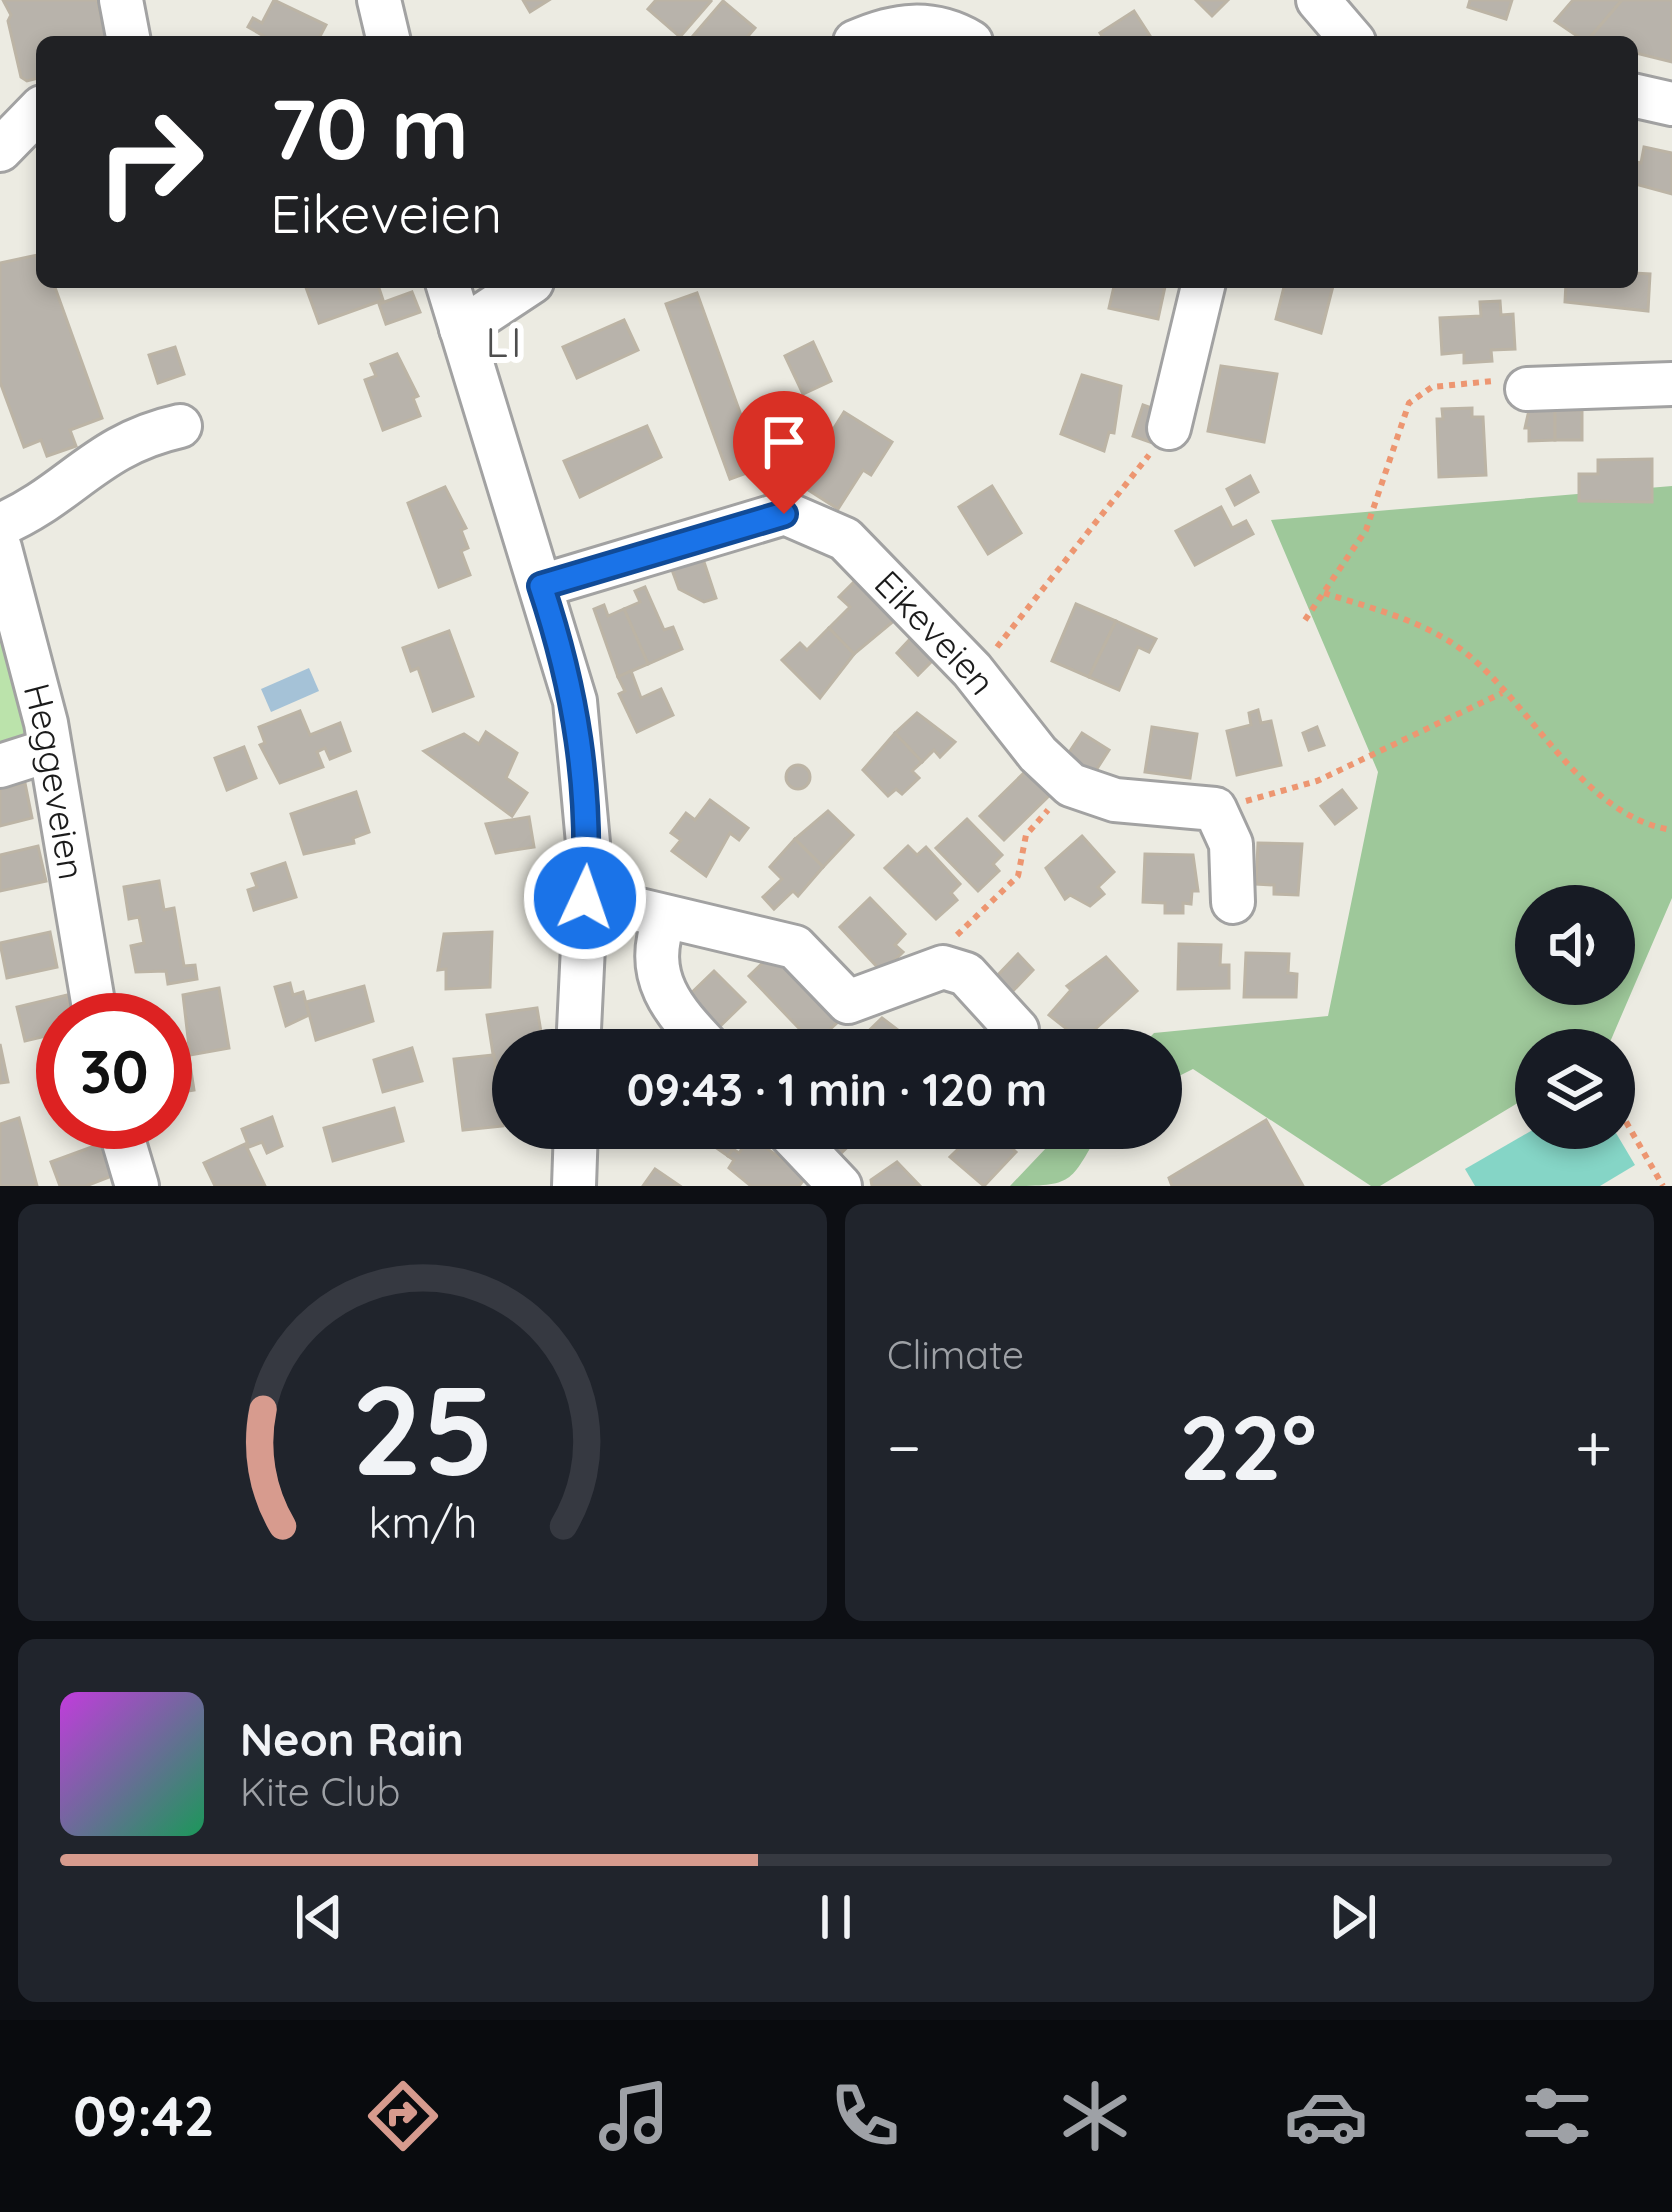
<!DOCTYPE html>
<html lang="en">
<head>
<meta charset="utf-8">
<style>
	body { margin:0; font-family:Quicksand,sans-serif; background:#20242c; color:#f1f3f6; height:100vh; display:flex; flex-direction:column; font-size:45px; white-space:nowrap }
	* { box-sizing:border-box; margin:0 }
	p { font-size:39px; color:#9ea1a6 }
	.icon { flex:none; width:66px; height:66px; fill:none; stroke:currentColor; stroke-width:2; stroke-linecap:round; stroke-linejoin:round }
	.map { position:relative; height:1186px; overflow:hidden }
	.sheet { display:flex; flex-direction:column; gap:18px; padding:18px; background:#0d0f14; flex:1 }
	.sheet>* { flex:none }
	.banner { position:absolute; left:36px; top:36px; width:1602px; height:252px; border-radius:18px; box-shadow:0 6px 18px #0003; background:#202124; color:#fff; overflow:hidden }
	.tools { position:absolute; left:1515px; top:885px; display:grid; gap:24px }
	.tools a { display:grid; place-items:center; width:120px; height:120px; border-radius:50%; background:#171b24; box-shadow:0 6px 18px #0003; font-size:60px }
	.speed { position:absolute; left:36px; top:993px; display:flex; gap:24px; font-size:60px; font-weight:700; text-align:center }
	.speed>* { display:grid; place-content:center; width:156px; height:156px; border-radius:50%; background:#171b24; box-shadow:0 6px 18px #0003; line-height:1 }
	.speed .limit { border:18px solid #d22; background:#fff; color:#111 }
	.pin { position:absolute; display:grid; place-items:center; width:102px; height:102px; color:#fff; margin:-123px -51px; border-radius:50% 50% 50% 0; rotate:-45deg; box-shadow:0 0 12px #0007 }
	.pin .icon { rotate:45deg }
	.me { position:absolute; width:132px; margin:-66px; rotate:3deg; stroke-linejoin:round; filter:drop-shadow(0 0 9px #0008) }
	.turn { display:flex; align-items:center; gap:42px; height:252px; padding:0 36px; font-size:54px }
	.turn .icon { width:156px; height:156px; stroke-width:2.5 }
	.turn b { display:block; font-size:84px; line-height:102px }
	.big { font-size:90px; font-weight:700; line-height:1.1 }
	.sheet .tile { flex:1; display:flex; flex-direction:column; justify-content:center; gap:18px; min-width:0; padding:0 42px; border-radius:18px; background:#20242c }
	.sheet .dial { align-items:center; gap:0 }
	.dial svg { height:312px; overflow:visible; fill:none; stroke:#363941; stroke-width:7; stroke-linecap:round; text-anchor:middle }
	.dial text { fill:#f1f3f6; stroke:none }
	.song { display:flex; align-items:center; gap:36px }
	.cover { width:144px; height:144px; border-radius:18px; background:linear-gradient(135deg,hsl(290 70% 55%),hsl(150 70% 35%)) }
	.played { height:12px; border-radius:6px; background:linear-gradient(90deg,#d79b8e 45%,#363941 45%) }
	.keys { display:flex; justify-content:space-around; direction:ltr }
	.heat { display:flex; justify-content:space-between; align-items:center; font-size:66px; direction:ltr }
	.sheet .tiles { flex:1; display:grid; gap:18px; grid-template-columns:1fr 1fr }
	.tile:last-child { grid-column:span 2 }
	.trip { position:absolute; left:492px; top:1029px; width:690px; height:120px; border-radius:60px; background:#171b24; box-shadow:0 6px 18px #0003; font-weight:700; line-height:120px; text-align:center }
	.dock { display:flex; height:192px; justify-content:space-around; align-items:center; background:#090b0e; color:#9ea1a6 }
	.dock .icon { width:84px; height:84px }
	.dock .active { color:#d79b8e }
	.dock b { font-size:54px; color:#f1f3f6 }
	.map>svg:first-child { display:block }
	.grass { fill:#bbe3ab }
	.forest { fill:#9ec89a; fill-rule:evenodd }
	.pitch { fill:#85d5c6 }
	.water { fill:#a5c2d7 }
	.building { fill:#b8b3ab; stroke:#bcb4a5; stroke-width:3 }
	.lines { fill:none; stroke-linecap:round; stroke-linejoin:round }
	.minor-casing { stroke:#a2a2a2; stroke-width:48 }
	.path { stroke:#ed9671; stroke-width:6; stroke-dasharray:6 6; stroke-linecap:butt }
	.minor { stroke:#fff; stroke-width:42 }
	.route-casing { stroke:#114b97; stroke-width:30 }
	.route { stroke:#1a73e8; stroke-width:21 }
	.labels { text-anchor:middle; stroke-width:12; stroke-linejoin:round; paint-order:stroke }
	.street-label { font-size:36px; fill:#1b1b1b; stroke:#fff }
	.quarter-label { font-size:42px; letter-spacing:3px; fill:#4e4e4e; stroke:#fff }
</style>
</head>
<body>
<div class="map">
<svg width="1672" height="1186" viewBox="0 0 1672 1186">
	<rect width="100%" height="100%" fill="#ecebe2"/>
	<polygon class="grass" points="0,518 59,733 0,751"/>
	<g class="forest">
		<path d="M1672 486V898L1607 1049 1536 1050V1092L1380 1186H1371L1193 1069 1161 1085V1050H1138L1154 1033 1328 1016 1378 772 1271 520ZM1536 906H1614V984H1536Z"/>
		<path d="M1065 1128H1102C1069 1183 1076 1186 1010 1186Z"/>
	</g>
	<polygon class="pitch" points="1536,1128 1613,1128 1635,1165 1600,1186 1475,1186 1465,1169"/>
	<polygon class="water" points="309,668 319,691 271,712 261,689"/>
	<g class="building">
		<polygon points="3,0 97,0 107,42 42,42 42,77 27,81 21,77 8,21 11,15"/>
		<polygon points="274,0 326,25 317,42 274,42 248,27 253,18 262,23"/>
		<polygon points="523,0 549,0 530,12"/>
		<polygon points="656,0 710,0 711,1 680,37 648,9"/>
		<polygon points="1196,0 1228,0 1212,16"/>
		<polygon points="1470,0 1512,0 1506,19 1468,7"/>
		<polygon points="1573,0 1622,0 1586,42 1555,21"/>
		<polygon points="1622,0 1672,0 1672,62 1632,52 1632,42 1588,40"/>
		<polygon points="723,1 755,28 743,42 699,42 693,36"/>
		<polygon points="1134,11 1154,42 1106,42 1100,33"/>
		<polygon points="1644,147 1672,153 1672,194 1632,183 1632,161 1641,163"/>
		<polygon points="42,254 42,282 53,282 102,418 70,430 76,446 47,456 41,440 24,447 0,382 0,263"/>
		<polygon points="1632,267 1633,273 1650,274 1648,311 1565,302 1566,282 1632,282"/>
		<polygon points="304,282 377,282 383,300 319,323"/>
		<polygon points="1115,282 1166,282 1158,319 1109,308"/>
		<polygon points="1296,282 1334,282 1321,333 1276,319 1285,283"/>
		<polygon points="412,292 420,312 386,324 379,304"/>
		<polygon points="697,293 760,468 730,479 666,304"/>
		<polygon points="1500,301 1501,315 1513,314 1515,349 1491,350 1492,361 1464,363 1464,352 1442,354 1440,318 1481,316 1480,302"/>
		<polygon points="624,320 638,350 577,378 563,347"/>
		<polygon points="813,342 831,381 803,394 785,356"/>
		<polygon points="175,347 184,374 158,383 149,355"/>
		<polygon points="397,354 418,396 413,398 420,416 383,430 365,380 376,376 371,364"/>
		<polygon points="1221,366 1277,374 1264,442 1208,431"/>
		<polygon points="1082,375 1121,386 1114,433 1109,432 1104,451 1061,434"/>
		<polygon points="1143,405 1160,411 1150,442 1133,436"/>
		<polygon points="1472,408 1472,417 1483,417 1486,475 1439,477 1437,419 1443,419 1442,409"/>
		<polygon points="1529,410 1555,410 1555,440 1529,441 1529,428 1525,428"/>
		<rect x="1555" y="410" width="27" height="30"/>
		<polygon points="844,412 892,442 871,475 863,470 838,509 799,484"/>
		<polygon points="647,426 661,457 580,497 564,461"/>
		<polygon points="1652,459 1652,502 1579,501 1579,474 1598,474 1598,460"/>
		<polygon points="1250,476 1258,492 1235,505 1227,489"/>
		<polygon points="992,486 1021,533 988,554 959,507"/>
		<polygon points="445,487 466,528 461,530 468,548 461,551 470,575 439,587 408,503"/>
		<polygon points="1221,507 1232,528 1246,521 1253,534 1195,565 1176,531"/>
		<polygon points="703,559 716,598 704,602 679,589 672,570"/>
		<polygon points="856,580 895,620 854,654 829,628 850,607 839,597"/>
		<polygon points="645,587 664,630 673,627 682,649 648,664 624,609 640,602 635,591"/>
		<polygon points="1076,604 1116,621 1089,677 1052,661"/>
		<polygon points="604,605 608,616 624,609 648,664 618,677 594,609"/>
		<polygon points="1116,621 1156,639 1149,652 1138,647 1119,690 1089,677"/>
		<polygon points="829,628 854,654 820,698 782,660 800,643 807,650"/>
		<polygon points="449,631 473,696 433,711 418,668 411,671 403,648"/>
		<polygon points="912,637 934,659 918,675 897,653"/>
		<polygon points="631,671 641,698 661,689 673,715 637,732 619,694 625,691 618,677"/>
		<polygon points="1258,710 1261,723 1271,721 1281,765 1237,775 1227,731 1251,725 1249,713"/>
		<polygon points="300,711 310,735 340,723 350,751 330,759 325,748 317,752 323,767 280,783 260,745 265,743 259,727"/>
		<polygon points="917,713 955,742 940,757 934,750 922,762 895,733"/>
		<polygon points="1152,727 1197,734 1190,778 1145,772"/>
		<polygon points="1317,727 1324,745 1309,750 1303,733"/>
		<polygon points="486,732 517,753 506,778 527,793 512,816 424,751 464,734 479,744"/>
		<polygon points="895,733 922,762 912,771 919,778 902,794 896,789 888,796 863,770"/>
		<polygon points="1082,733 1109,750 1093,775 1066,757"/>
		<polygon points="244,747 256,778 227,790 215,758"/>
		<circle cx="798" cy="777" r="12"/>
		<polygon points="1032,765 1056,789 1004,840 980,816"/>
		<polygon points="25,783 32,818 0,826 0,789"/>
		<polygon points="1342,790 1356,808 1335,824 1321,806"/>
		<polygon points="356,792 369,832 353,838 354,843 304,854 291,814"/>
		<polygon points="710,800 748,828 739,840 730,833 706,876 672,851 681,840 671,833 686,813 695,820"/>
		<polygon points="828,811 853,835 823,867 795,839"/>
		<polygon points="529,817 534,847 496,853 486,824"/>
		<polygon points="967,819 1002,855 993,864 999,871 978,891 936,848"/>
		<polygon points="1082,836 1114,872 1098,887 1104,894 1090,906 1070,895 1065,899 1046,868"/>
		<polygon points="795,839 823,867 798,896 793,891 774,909 763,897 782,879 770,867"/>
		<polygon points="1258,843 1302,844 1298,895 1274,894 1274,885 1256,884"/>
		<polygon points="38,846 46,881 0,891 0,855"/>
		<polygon points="908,846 917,855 926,847 960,884 951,893 957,900 936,919 885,868"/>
		<polygon points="1145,854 1193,855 1198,891 1192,891 1191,904 1183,903 1183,913 1165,913 1165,903 1143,902"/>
		<polygon points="285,863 296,897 254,910 248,890 257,887 252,874"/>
		<polygon points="159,881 164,910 174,908 184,966 195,965 197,979 168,984 166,971 136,972 131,946 144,943 139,917 129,919 124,887"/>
		<polygon points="870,898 905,934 895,945 903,952 882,972 840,927"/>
		<polygon points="50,932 57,967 7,978 0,943"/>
		<polygon points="492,932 490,987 446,989 446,969 438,970 444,934"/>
		<polygon points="1179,944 1221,945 1220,965 1229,965 1229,988 1178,989"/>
		<polygon points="773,953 838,1022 814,1044 749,976"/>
		<polygon points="1246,953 1289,954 1288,973 1297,974 1296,997 1244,997"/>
		<polygon points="1018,954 1033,970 1011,993 995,978"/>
		<polygon points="1106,957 1137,991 1082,1041 1049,1015 1071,990 1067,986"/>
		<polygon points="714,971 745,1002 714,1032 684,1000"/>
		<polygon points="290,983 293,995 303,992 309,1015 286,1026 275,987"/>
		<polygon points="364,986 373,1021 316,1040 306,1002"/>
		<polygon points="219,988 229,1048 190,1055 183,995"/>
		<polygon points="67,995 73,1020 63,1020 63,1032 25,1041 17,1007"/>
		<polygon points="537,1008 544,1050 513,1050 495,1067 487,1015"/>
		<polygon points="882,1018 911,1040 907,1045 912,1050 849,1050"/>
		<polygon points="775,1034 791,1050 752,1050 764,1039"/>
		<polygon points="0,1044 8,1082 0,1083"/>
		<polygon points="412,1048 422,1081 383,1092 374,1060"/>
		<polygon points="188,1052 194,1090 165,1095 165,1056"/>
		<polygon points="494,1055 503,1126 463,1130 454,1059"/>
		<polygon points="394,1108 403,1141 333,1161 324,1128"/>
		<polygon points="272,1117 282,1146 267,1153 262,1142 249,1147 242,1129"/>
		<polygon points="19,1118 37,1186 0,1186 0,1124"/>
		<polygon points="1266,1120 1303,1186 1172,1186 1169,1178"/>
		<polygon points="688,1128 717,1128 712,1135 733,1149 728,1156 705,1140 708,1136"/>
		<polygon points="806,1128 865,1128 866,1129 835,1159"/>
		<polygon points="980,1128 993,1141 999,1135 1016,1152 984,1186 950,1157"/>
		<polygon points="750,1137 807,1176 799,1186 751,1186 729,1168 734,1160 728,1156 733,1149 739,1153"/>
		<polygon points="100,1144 112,1176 86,1186 60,1186 51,1162"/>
		<polygon points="245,1144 265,1186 215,1186 204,1163"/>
		<polygon points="897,1162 920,1186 872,1186 871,1180"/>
		<polygon points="655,1169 680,1186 643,1186"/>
	</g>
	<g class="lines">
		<defs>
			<g id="minor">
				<polyline points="121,0 129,42"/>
				<polyline points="379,0 389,42"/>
				<polyline points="1318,0 1354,42"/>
				<path d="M855 42C895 24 932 19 971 42"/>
				<polyline points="1632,95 1672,104"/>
				<polyline points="0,150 42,107"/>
				<polyline points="447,282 575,701 588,843 578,1050"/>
				<polyline points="461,329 532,282"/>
				<polyline points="1527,389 1672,384"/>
				<polyline points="1169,428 1204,282"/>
				<path d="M0 525C72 494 95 445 180 426"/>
				<path id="s1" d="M0 548 46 723 96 1020"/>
				<path id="s2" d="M541 586 785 513 845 539 972 670 1038 754 1071 785 1115 800 1215 809 1231 844 1233 902"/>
				<polyline points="0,766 50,750"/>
				<polyline points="585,897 795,947 848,1002 943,967 966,974 1017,1030 1015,1050"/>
				<path d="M665 918C642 977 673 1010 711 1050"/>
				<polyline points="118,1122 137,1186"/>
				<polyline points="785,1128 840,1186"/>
				<polyline points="574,1186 576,1128"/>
			</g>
		</defs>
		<use href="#minor" class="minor-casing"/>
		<g class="path">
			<path d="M1324 593C1367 607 1414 618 1452 643 1527 692 1578 816 1672 830"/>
			<polyline points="1305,620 1366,530 1409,403 1432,387 1493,381"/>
			<polyline points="997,647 1149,455"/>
			<polyline points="1246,801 1317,781 1502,693"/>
			<polyline points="957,935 1018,876 1026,835 1048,810"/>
			<polyline points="1614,1101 1663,1186"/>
		</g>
		<use href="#minor" class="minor"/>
	</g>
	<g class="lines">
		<defs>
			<path id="route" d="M585 898C591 787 576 691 541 586L784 514"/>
		</defs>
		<use href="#route" class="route-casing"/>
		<use href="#route" class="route"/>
	</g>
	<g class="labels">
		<g class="street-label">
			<text dy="13" stroke="none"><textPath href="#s2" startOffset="450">Eikeveien</textPath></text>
			<text dy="13" stroke="none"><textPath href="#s1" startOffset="240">Heggeveien</textPath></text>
		</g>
		<g class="quarter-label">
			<text x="505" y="357">LI</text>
		</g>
	</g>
</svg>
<div class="tools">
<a><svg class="icon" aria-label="sound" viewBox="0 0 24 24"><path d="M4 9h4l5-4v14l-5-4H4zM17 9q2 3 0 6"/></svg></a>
<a><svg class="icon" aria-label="layers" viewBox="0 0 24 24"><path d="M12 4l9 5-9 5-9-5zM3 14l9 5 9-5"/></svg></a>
</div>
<div class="speed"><div class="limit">30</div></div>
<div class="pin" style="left:784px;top:514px;background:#d93025"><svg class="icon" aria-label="arrive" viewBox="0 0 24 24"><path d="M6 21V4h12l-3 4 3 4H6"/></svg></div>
<svg class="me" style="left:585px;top:898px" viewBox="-20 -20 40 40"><circle r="17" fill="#1a73e8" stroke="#fff" stroke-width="3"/><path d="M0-11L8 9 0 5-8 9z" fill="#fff"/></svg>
<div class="trip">09:43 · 1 min · 120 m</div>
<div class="banner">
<div class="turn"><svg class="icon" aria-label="right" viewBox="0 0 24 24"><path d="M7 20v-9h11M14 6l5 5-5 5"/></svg><div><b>70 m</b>Eikeveien</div></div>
</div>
</div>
<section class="sheet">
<div class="tiles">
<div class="tile dial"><svg viewBox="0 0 100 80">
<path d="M14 69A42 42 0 1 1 86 69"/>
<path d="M14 69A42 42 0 0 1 9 39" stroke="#d79b8e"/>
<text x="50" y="56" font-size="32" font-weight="700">25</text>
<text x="50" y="72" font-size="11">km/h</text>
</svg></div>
<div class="tile"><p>Climate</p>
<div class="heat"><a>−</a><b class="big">22°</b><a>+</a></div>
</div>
<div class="tile">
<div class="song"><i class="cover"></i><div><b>Neon Rain</b><p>Kite Club</p></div></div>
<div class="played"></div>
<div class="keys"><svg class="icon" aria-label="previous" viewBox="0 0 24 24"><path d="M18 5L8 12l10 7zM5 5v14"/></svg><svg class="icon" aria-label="pause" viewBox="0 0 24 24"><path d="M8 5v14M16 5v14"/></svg><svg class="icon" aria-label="next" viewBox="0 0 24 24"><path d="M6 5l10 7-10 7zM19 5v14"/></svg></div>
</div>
</div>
</section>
<nav class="dock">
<b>09:42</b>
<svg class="icon active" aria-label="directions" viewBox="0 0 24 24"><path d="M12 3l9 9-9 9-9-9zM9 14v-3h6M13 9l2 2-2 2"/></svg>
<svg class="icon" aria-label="music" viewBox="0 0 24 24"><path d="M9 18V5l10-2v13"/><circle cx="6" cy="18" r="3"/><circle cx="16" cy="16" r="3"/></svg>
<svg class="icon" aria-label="phone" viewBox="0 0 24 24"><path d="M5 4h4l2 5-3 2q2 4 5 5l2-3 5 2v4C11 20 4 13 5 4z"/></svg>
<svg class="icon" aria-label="climate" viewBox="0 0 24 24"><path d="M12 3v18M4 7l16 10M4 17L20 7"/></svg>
<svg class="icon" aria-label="car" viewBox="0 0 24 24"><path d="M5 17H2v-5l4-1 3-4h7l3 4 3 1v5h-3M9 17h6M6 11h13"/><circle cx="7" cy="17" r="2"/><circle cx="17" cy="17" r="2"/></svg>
<svg class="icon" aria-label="filters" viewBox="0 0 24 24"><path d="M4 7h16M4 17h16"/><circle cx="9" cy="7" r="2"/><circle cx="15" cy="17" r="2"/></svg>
</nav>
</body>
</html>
